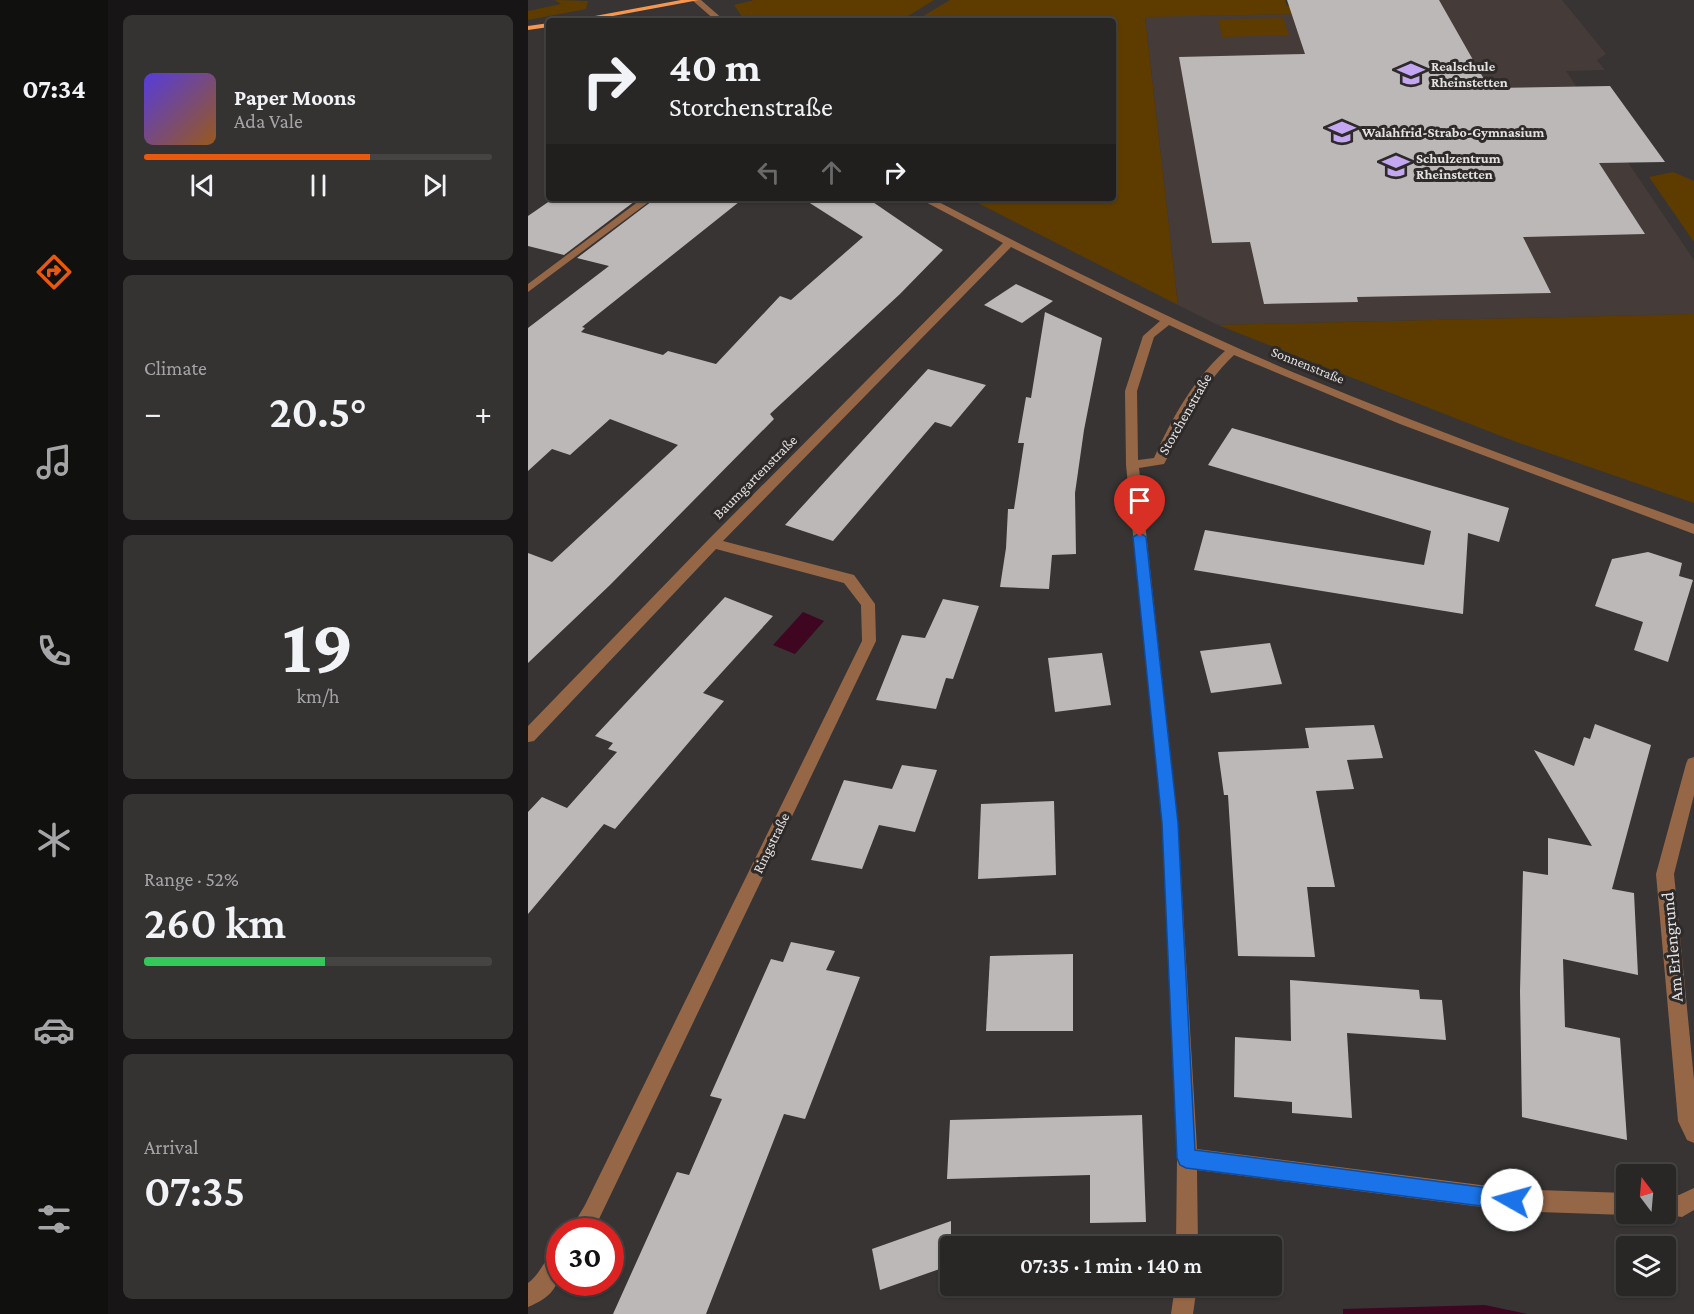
<!DOCTYPE html>
<html lang="en">
<head>
<meta charset="utf-8">
<style>
	body { margin:0; font-family:"Crimson Pro",serif; background:#353332; color:#f1f3f6; height:100vh; display:flex; flex-direction:column; font-size:22px; white-space:nowrap }
	* { box-sizing:border-box; margin:0 }
	p { font-size:20px; color:#a5a5a7 }
	.icon { flex:none; width:33px; height:33px; fill:none; stroke:currentColor; stroke-width:2; stroke-linecap:round; stroke-linejoin:round }
	.map { position:relative; flex:1; overflow:hidden }
	.details { display:flex; flex-direction:column; gap:15px; padding:15px; background:#171515; width:420px }
	.details>* { flex:none }
	.banner { position:absolute; left:18px; top:18px; width:570px; height:183px; border-radius:6px; box-shadow:0 2px 4px #0004,0 0 0 2px #454443; background:#292726; color:#f1f3f6; overflow:hidden }
	.needle { width:39px; rotate:344deg }
	.controls { position:absolute; left:1088px; top:1164px; display:grid; gap:12px }
	.controls a { display:grid; place-items:center; width:60px; height:60px; border-radius:6px; background:#292726; box-shadow:0 2px 4px #0004,0 0 0 2px #454443; font-size:30px }
	.speed { position:absolute; left:18px; top:1218px; display:flex; gap:12px; font-size:30px; font-weight:700; text-align:center }
	.speed>* { display:grid; place-content:center; width:78px; height:78px; border-radius:50%; background:#292726; box-shadow:0 2px 4px #0004,0 0 0 2px #454443; line-height:1 }
	.speed .limit { border:9px solid #d22; background:#fff; color:#111 }
	.pin { position:absolute; display:grid; place-items:center; width:51px; height:51px; color:#fff; margin:-62px -26px; border-radius:50% 50% 50% 0; rotate:-45deg; box-shadow:0 0 6px #0007 }
	.pin .icon { rotate:45deg }
	.me { position:absolute; width:66px; margin:-33px; rotate:277deg; stroke-linejoin:round; filter:drop-shadow(0 0 4px #0008) }
	.turn { display:flex; align-items:center; gap:21px; height:126px; padding:0 24px; font-size:27px }
	.turn .icon { width:78px; height:78px; stroke-width:2.5 }
	.turn b { display:block; font-size:42px; line-height:51px }
	.lanes { display:flex; align-items:center; height:57px; padding:0 24px; background:#0003; justify-content:center; gap:30px; direction:ltr }
	.lanes .off { opacity:.35 }
	.big { font-size:45px; font-weight:600; line-height:1.1 }
	.details .widget { flex:1; display:flex; flex-direction:column; justify-content:center; gap:9px; min-width:0; padding:0 21px; border-radius:9px; background:#353332 }
	.details .dial { align-items:center; gap:0 }
	.dial b { font-size:78px; line-height:1 }
	.song { display:flex; align-items:center; gap:18px }
	.cover { width:72px; height:72px; border-radius:9px; background:linear-gradient(135deg,hsl(250 70% 55%),hsl(30 70% 35%)) }
	.played { height:6px; border-radius:3px; background:linear-gradient(90deg,#ea580c 65%,#454443 65%) }
	.keys { display:flex; justify-content:space-around; direction:ltr }
	.heat { display:flex; justify-content:space-between; align-items:center; font-size:33px; direction:ltr }
	.charge { height:9px; border-radius:4px; background:linear-gradient(90deg,#34c759 52%,#454443 0) }
	.trip { position:absolute; left:412px; top:1236px; width:342px; height:60px; border-radius:6px; background:#292726; box-shadow:0 2px 4px #0004,0 0 0 2px #454443; font-weight:600; line-height:60px; text-align:center }
	main { display:flex; flex:1; min-height:0 }
	.tab-bar { display:flex; flex-direction:column; width:108px; justify-content:space-around; align-items:center; background:#10100f; color:#a5a5a7 }
	.tab-bar .icon { width:42px; height:42px }
	.tab-bar .on { color:#ea580c }
	.tab-bar b { font-size:27px; color:#f1f3f6 }
	.map>svg:first-child { display:block }
	.built { fill:#453b38 }
	.green { fill:#5e3c00 }
	.water { fill:#3e0620 }
	.building { fill:#bdb8b8 }
	.lines { fill:none; stroke-linecap:round; stroke-linejoin:round }
	.minor { fill:#966747; fill-rule:evenodd }
	.major { fill:#f7964f; fill-rule:evenodd }
	.route { fill:#1a73e8; stroke:#114b97; stroke-width:1.5 }
	.labels { text-anchor:middle; stroke-width:6; stroke-linejoin:round; paint-order:stroke }
	.far-poi-label { font-size:14px; font-weight:bold; fill:#e4e2e1; stroke:#2d2a29; text-anchor:start }
	.far-street-label { font-size:14px; fill:#e4e2e1; stroke:#2d2a29 }
	.street-label { font-size:15px; fill:#e4e2e1; stroke:#2d2a29 }
	.near-street-label { font-size:18px; fill:#e4e2e1; stroke:#2d2a29 }
</style>
</head>
<body>
<main>
<nav class="tab-bar">
<b>07:34</b>
<svg class="icon on" aria-label="directions" viewBox="0 0 24 24"><path d="M12 3l9 9-9 9-9-9zM9 14v-3h6M13 9l2 2-2 2"/></svg>
<svg class="icon" aria-label="music" viewBox="0 0 24 24"><path d="M9 18V5l10-2v13"/><circle cx="6" cy="18" r="3"/><circle cx="16" cy="16" r="3"/></svg>
<svg class="icon" aria-label="phone" viewBox="0 0 24 24"><path d="M5 4h4l2 5-3 2q2 4 5 5l2-3 5 2v4C11 20 4 13 5 4z"/></svg>
<svg class="icon" aria-label="climate" viewBox="0 0 24 24"><path d="M12 3v18M4 7l16 10M4 17L20 7"/></svg>
<svg class="icon" aria-label="car" viewBox="0 0 24 24"><path d="M5 17H2v-5l4-1 3-4h7l3 4 3 1v5h-3M9 17h6M6 11h13"/><circle cx="7" cy="17" r="2"/><circle cx="17" cy="17" r="2"/></svg>
<svg class="icon" aria-label="filters" viewBox="0 0 24 24"><path d="M4 7h16M4 17h16"/><circle cx="9" cy="7" r="2"/><circle cx="15" cy="17" r="2"/></svg>
</nav>
<section class="details">
<div class="widget">
<div class="song"><i class="cover"></i><div><b>Paper Moons</b><p>Ada Vale</p></div></div>
<div class="played"></div>
<div class="keys"><svg class="icon" aria-label="previous" viewBox="0 0 24 24"><path d="M18 5L8 12l10 7zM5 5v14"/></svg><svg class="icon" aria-label="pause" viewBox="0 0 24 24"><path d="M8 5v14M16 5v14"/></svg><svg class="icon" aria-label="next" viewBox="0 0 24 24"><path d="M6 5l10 7-10 7zM19 5v14"/></svg></div>
</div>
<div class="widget"><p>Climate</p>
<div class="heat"><a>−</a><b class="big">20.5°</b><a>+</a></div>
</div>
<div class="widget dial"><b>19</b><p>km/h</p></div>
<div class="widget"><p>Range · 52%</p><b class="big">260 km</b><div class="charge"></div></div>
<div class="widget"><p>Arrival</p><b class="big">07:35</b></div>
</section>
<div class="map">
<svg width="1166" height="1314" viewBox="0 0 1166 1314">
	<rect width="100%" height="100%" fill="#373433"/>
	<polygon class="built" points="839,0 1034,0 1078,54 1069,60 1077,70 1038,71 1166,260 1166,314 690,325 650,305 617,16 775,14"/>
	<g class="green">
		<polygon points="27,0 60,1 58,9 0,20 0,11 33,4"/>
		<polygon points="226,0 406,0 372,21 217,21 206,5"/>
		<polygon points="422,0 757,0 758,5 776,14 617,17 650,305 440,198 585,198 585,21 387,21"/>
		<polygon points="755,18 761,35 694,37 690,19"/>
		<polygon points="1145,172 1166,181 1166,242 1121,177"/>
		<polygon points="1166,314 1166,503 983,440 690,325"/>
	</g>
	<g class="water">
		<polygon points="275,612 296,621 267,654 245,645"/>
		<polygon points="957,1305 999,1314 815,1314 815,1309"/>
	</g>
	<g class="building">
		<polygon points="759,0 911,0 961,88 1082,86 1137,162 1071,163 1117,234 995,237 1023,293 829,297 830,302 736,304 722,242 684,243 651,57 777,54"/>
		<polygon points="26,198 111,198 36,255 0,246 0,216"/>
		<polygon points="128,198 216,198 54,327 57,328 53,332 135,355 140,351 188,364 252,296 263,300 335,237 274,198 339,198 415,250 372,294 242,414 246,419 82,585 0,663 0,553 24,562 150,445 82,419 42,455 24,449 0,471 0,328 81,266 49,258"/>
		<polygon points="488,284 525,301 494,323 456,305"/>
		<polygon points="517,312 574,338 556,430 547,493 548,554 524,555 521,589 472,587 478,548 480,509 486,509 496,443 490,443 498,397 503,398"/>
		<polygon points="400,369 458,385 423,427 407,422 305,541 257,525"/>
		<polygon points="704,428 981,508 971,542 940,533 935,614 666,570 677,530 896,565 903,531 680,465"/>
		<polygon points="1120,552 1154,563 1151,576 1165,580 1140,662 1106,650 1115,622 1067,606 1084,559"/>
		<polygon points="197,597 245,616 175,693 196,701 87,829 76,824 0,914 0,812 14,797 39,808 89,752 80,749 85,743 67,736"/>
		<polygon points="415,599 451,606 425,679 418,678 408,709 348,700 374,635 397,638"/>
		<polygon points="742,643 754,684 683,693 672,651"/>
		<polygon points="574,653 583,705 527,712 520,658"/>
		<polygon points="1067,724 1123,745 1084,889 1106,893 1110,975 1035,959 1037,1027 1092,1038 1099,1140 994,1117 992,991 995,871 1020,875 1020,838 1064,846 1006,750 1046,766 1056,737 1062,739"/>
		<polygon points="846,725 855,758 819,760 826,789 788,791 807,887 779,887 787,957 710,956 700,795 696,795 690,752 781,748 777,728"/>
		<polygon points="374,765 409,770 387,832 351,825 334,869 283,860 316,780 364,789"/>
		<polygon points="526,801 528,875 450,879 453,804"/>
		<polygon points="263,942 307,951 298,970 332,977 277,1119 256,1114 178,1314 85,1314 149,1172 161,1175 194,1099 182,1096 243,959 255,962"/>
		<polygon points="545,954 545,1031 458,1031 462,956"/>
		<polygon points="762,980 891,990 892,999 914,1000 918,1040 819,1033 824,1118 764,1113 764,1102 706,1097 707,1037 763,1041"/>
		<polygon points="614,1115 618,1222 562,1223 562,1175 419,1179 422,1120"/>
		<polygon points="423,1221 423,1265 352,1290 344,1249"/>
	</g>
	<g class="lines">
		<g class="minor">
			<polygon points="164,0 173,0 197,21 188,21"/>
			<polygon points="115,198 126,198 0,292 0,284"/>
			<path d="M390 198H403C522 260 643 320 767 373 898 428 1032 476 1166 524V534L872 424 706 355C671 388 659 424 636 464L611 468 650 823 669 1149 984 1189 1098 1193V1214H1100L1098 1215 984 1211 669 1170 670 1246H648L649 1158 634 823 598 465 597 391 615 336 632 321 483 247 195 541 326 575 347 604 348 641 71 1219 64 1232H41L57 1205 334 641 333 605 316 583 188 549 6 741 0 742V726L180 540 475 243ZM641 325 697 351C665 380 644 418 626 458L610 460 609 391 626 337Z"/>
			<polygon points="1166,757 1166,795 1146,874 1166,1080 1166,1143 1159,1140 1150,1121 1128,874 1158,764 1160,759"/>
			<polygon points="1166,1188 1166,1210 1154,1217 1132,1214 1137,1214 1137,1194 1151,1195"/>
			<path d="M32 1249C32 1280 32 1294 0 1307V1283C13 1274 17 1255 32 1249Z"/>
			<polygon points="647,1286 669,1286 665,1314 643,1314"/>
		</g>
		<g class="major">
			<polygon points="153,0 171,0 58,21 40,21"/>
			<polygon points="21,23 21,27 0,30 0,26"/>
		</g>
	</g>
	<polygon class="route" points="612,533 618,537 650,823 667,1150 984,1191 991,1194 993,1200 991,1207 984,1210 658,1168 652,1165 649,1158 634,823 605,537"/>
	<defs>
		<symbol id="school-bare" viewBox="-9 -9 18 18"><path d="M0-5L7-2L0 1L-7-2ZM-4 1L0 2.5L4 1V4Q0 6-4 4Z" fill="#c4a7f1" stroke="#2d2a29" stroke-width="2.5" paint-order="stroke"/></symbol>
	</defs>
	<g fill-rule="evenodd">
		<use href="#school-bare" x="864" y="55" width="38" height="38"/>
		<use href="#school-bare" x="795" y="113" width="38" height="38"/>
		<use href="#school-bare" x="849" y="147" width="38" height="38"/>
	</g>
	<g class="labels">
		<g class="far-poi-label">
			<text x="903" y="71">Realschule<tspan x="903" dy="16">Rheinstetten</tspan></text>
			<text x="834" y="137">Walahfrid-Strabo-Gymnasium</text>
			<text x="888" y="163">Schulzentrum<tspan x="888" dy="16">Rheinstetten</tspan></text>
		</g>
		<g class="far-street-label">
			<text transform="translate(780 365) rotate(22)" y="5">Sonnenstraße</text>
		</g>
		<g class="street-label">
			<text transform="translate(657 414) rotate(-60)" y="5">Storchenstraße</text>
			<text transform="translate(227 477) rotate(-45)" y="5">Baumgartenstraße</text>
			<text transform="translate(243 843) rotate(-64)" y="5">Ringstraße</text>
		</g>
		<g class="near-street-label">
			<text transform="translate(1144 947) rotate(-95)" y="6">Am Erlengrund</text>
		</g>
	</g>
</svg>
<div class="controls">
<a><svg class="needle" viewBox="-14 -14 28 28"><path d="M0-13l5 13h-10z" fill="#e53935"/><path d="M0 13l5-13h-10z" fill="#a5a5a7"/></svg></a>
<a><svg class="icon" aria-label="layers" viewBox="0 0 24 24"><path d="M12 4l9 5-9 5-9-5zM3 14l9 5 9-5"/></svg></a>
</div>
<div class="speed"><div class="limit">30</div></div>
<div class="pin" style="left:612px;top:537px;background:#d93025"><svg class="icon" aria-label="arrive" viewBox="0 0 24 24"><path d="M6 21V4h12l-3 4 3 4H6"/></svg></div>
<svg class="me" style="left:984px;top:1200px" viewBox="-20 -20 40 40"><circle r="19" fill="#fff"/><path d="M0-13L10 11 0 6-10 11z" fill="#1a73e8"/></svg>
<div class="trip">07:35 · 1 min · 140 m</div>
<div class="banner">
<div class="turn"><svg class="icon" aria-label="right" viewBox="0 0 24 24"><path d="M7 20v-9h11M14 6l5 5-5 5"/></svg><div><b>40 m</b>Storchenstraße</div></div>
<div class="lanes"><svg class="icon off" aria-label="left" viewBox="0 0 24 24"><path d="M17 20v-9H6M10 6l-5 5 5 5"/></svg><svg class="icon off" aria-label="ahead" viewBox="0 0 24 24"><path d="M12 20V5M6 11l6-6 6 6"/></svg><svg class="icon" aria-label="right" viewBox="0 0 24 24"><path d="M7 20v-9h11M14 6l5 5-5 5"/></svg></div>
</div>
</div>
</main>
</body>
</html>
